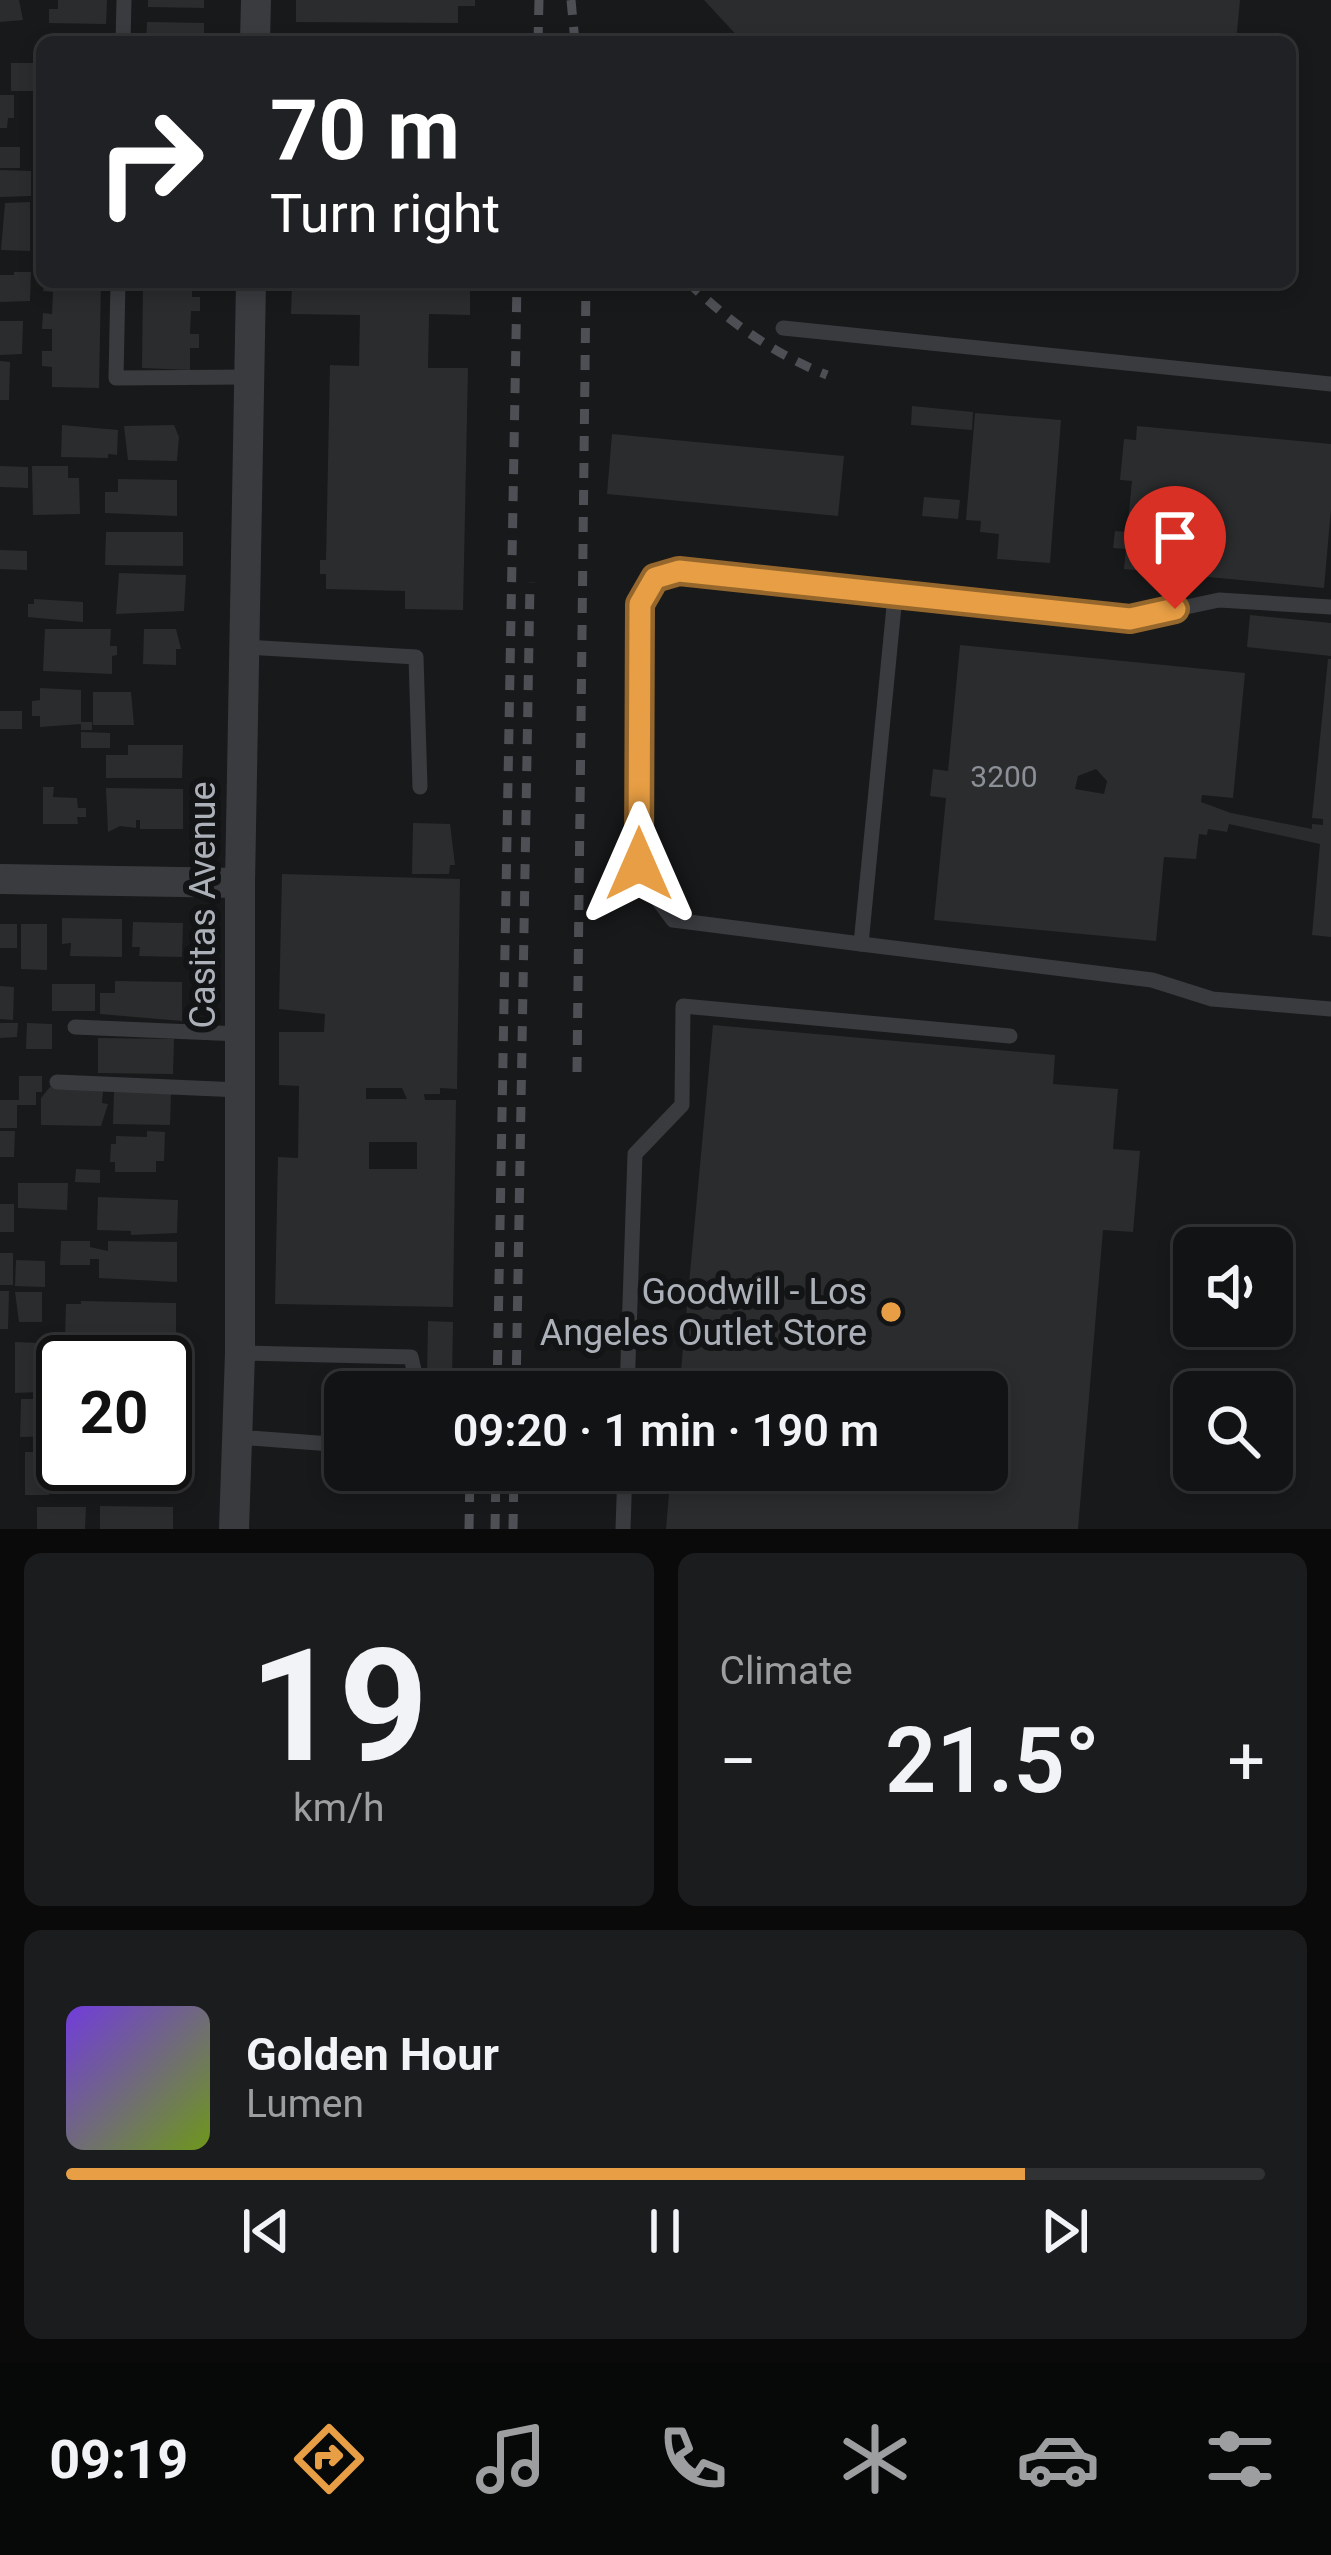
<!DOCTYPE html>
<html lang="en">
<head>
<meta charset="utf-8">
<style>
	body { margin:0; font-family:Roboto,sans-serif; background:#1b1c1d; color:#f1f3f6; height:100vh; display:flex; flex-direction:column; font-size:45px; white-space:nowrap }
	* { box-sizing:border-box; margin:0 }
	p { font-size:39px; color:#9c9ea0 }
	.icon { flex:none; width:66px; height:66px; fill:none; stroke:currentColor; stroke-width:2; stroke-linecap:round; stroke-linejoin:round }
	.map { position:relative; height:1529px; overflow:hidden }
	.details { display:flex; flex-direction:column; gap:24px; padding:24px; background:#0a0a0b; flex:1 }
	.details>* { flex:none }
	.top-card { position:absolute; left:36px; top:36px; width:1260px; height:252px; border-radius:18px; box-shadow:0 6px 18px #0003,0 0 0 3px #313234; background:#202124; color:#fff; overflow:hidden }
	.controls { position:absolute; left:1173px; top:1227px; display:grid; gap:24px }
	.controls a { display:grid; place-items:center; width:120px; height:120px; border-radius:18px; background:#121314; box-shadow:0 6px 18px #0003,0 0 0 3px #313234; font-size:60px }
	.speed { position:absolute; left:36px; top:1335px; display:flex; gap:24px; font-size:60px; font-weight:700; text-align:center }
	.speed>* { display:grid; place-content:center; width:156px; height:156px; border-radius:50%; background:#121314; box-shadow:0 6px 18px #0003,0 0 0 3px #313234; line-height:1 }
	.speed .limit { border:6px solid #111; border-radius:18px; background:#fff; color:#111 }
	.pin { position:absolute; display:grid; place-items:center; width:102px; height:102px; color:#fff; margin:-123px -51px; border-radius:50% 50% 50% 0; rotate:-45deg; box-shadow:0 0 12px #0007 }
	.pin .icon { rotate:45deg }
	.me { position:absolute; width:132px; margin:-66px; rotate:0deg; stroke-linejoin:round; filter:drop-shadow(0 0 9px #0008) }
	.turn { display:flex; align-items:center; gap:42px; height:252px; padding:0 36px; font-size:54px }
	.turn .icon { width:156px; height:156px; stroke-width:2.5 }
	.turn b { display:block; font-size:84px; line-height:102px }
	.big { font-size:90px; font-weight:600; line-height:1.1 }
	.details .tile { flex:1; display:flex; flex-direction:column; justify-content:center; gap:18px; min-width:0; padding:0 42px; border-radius:18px; background:#1b1c1d }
	.details .dial { align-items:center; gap:0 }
	.dial b { font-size:156px; line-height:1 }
	.song { display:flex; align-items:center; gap:36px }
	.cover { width:144px; height:144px; border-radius:18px; background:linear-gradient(135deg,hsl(260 70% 55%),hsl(80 70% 35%)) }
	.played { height:12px; border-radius:6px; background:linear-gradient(90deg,#e79e44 80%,#313234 80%) }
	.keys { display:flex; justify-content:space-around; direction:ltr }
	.heat { display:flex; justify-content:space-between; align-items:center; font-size:66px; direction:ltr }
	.details .tiles { flex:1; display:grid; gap:24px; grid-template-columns:1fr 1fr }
	.tile:last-child { grid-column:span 2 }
	.trip { position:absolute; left:324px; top:1371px; width:684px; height:120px; border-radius:18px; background:#121314; box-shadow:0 6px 18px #0003,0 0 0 3px #313234; font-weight:600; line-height:120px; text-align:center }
	.tab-bar { display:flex; height:192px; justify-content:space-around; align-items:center; background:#070808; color:#9c9ea0 }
	.tab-bar .icon { width:84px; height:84px }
	.tab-bar .current { color:#e79e44 }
	.tab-bar b { font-size:54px; color:#f1f3f6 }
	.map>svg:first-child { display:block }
	.building { fill:#2b2c2e; fill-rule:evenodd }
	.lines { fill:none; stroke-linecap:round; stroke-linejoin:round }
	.service { stroke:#3a3b3f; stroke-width:15 }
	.minor { stroke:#3a3b3f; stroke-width:30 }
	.rail { stroke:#4d4f54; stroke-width:9; stroke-dasharray:15 12; stroke-linecap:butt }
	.route-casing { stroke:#96672c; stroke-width:30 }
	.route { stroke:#e79e44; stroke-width:21 }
	.poi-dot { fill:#e79e44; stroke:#131415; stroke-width:4.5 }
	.labels { text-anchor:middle; stroke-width:12; stroke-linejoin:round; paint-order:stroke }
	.number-label { font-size:30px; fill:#8b8f96 }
	.street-label { font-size:36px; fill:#acb1b9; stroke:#131415 }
	.poi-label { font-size:36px; fill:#acb1b9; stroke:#131415; text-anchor:end }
</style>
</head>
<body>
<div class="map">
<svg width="1331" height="1529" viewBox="0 0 1331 1529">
	<rect width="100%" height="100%" fill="#18191a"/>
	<g class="building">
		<polygon points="0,0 19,0 23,20 0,22"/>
		<polygon points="58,0 107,0 106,24 49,23 49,9 58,9"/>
		<polygon points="148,0 204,0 204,8 148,7"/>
		<polygon points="296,0 475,0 475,6 458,6 458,23 296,22"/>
		<polygon points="704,0 1240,0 1236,42 743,42"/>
		<polygon points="147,22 204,23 204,38 196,38 196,42 146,42"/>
		<polygon points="11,63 35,63 34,91 11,91"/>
		<polygon points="0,95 14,95 14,118 8,118 7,128 0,128"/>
		<rect x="0" y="147" width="20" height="21"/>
		<polygon points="0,170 31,171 31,196 0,197"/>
		<polygon points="30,202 30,251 1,250 5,203"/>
		<polygon points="14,272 31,272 30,301 0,302 0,275 14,275"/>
		<polygon points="44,282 101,282 99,388 52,387 52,367 42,366 42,351 52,351 52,329 42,329 43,313 52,314 53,292 43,291"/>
		<polygon points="143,282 192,282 192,297 200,297 200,311 191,311 190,334 199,334 199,348 190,348 190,370 142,368"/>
		<polygon points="292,282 470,282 470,315 429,314 428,368 468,368 463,610 405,609 405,591 326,589 326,574 320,574 320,560 326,560 330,365 359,366 360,315 291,314"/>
		<polygon points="0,321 23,321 22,354 0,355"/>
		<polygon points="0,361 10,362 9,400 0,400"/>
		<polygon points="912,406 973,412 972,430 911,425"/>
		<polygon points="975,413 1061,420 1050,563 997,559 999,534 980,532 981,521 966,520"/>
		<polygon points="62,425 118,430 117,455 108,454 108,458 61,457"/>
		<polygon points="174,425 179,437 177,461 128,460 124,426"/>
		<polygon points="1137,426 1331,444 1331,509 1324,588 1124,569 1126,549 1113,548 1115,531 1127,532 1132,481 1120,480 1124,439 1136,440"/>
		<polygon points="612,434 844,456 838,516 607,494"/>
		<polygon points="0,466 28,467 28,488 0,487"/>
		<polygon points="32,466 68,466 68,478 79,478 80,514 33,515"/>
		<polygon points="118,479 177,480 177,516 105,513 105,492 118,492"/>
		<polygon points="924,497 960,500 958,519 922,516"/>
		<polygon points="106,532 183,532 183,566 105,565"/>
		<polygon points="0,550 27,551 27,570 0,569"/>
		<polygon points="119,573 186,575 184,611 116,614"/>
		<polygon points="34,599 83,602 83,622 28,617 28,604 34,604"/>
		<polygon points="1250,615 1331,623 1331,656 1247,647"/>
		<polygon points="45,629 111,629 110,646 117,646 117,655 112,656 112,674 43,671"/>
		<polygon points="144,629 176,629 181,649 176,649 176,665 143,664"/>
		<path d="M960 645 1245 673 1233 798 1202 795 1201 802 1231 813 1312 829V824L1323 825V819L1312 818 1328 659H1331V937L1312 935 1320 844 1229 824 1227 832 1208 829 1207 835 1199 834 1196 859 1164 857 1156 941 934 920 946 798 930 796 933 769 948 771ZM1096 769 1107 781 1104 794 1075 789 1078 776Z"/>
		<polygon points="40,688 81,690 81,722 92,722 92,730 81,730 81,724 40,727 40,716 32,716 32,701 40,700"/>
		<polygon points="93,692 131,692 134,725 93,725"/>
		<rect x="0" y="711" width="22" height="18"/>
		<polygon points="81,732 110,733 110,748 81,748"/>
		<polygon points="128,745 183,745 182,778 106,778 106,755 128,755"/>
		<polygon points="43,787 54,787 53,797 77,798 78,808 86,808 86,817 77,817 78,824 43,824"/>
		<polygon points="106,788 183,789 183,829 140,829 140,820 136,820 136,828 120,826 108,832"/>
		<polygon points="413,823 450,824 455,865 450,865 449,874 412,874"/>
		<path d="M282 874 460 879 457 1089 440 1088V1094H424L425 1100H456L453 1307 275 1304 278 1157 298 1158 299 1086 279 1085V1032H324L325 1014 279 1009ZM366 1088H402L407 1099H366ZM369 1142H417V1169H369Z"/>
		<polygon points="62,918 122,919 122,957 70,956 71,943 62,944"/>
		<polygon points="133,922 183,923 182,957 139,956 140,947 132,947"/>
		<rect x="0" y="924" width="17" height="24"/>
		<polygon points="21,924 47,924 47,970 21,969"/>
		<polygon points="115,981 182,982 182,1021 100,1014 100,993 115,993"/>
		<rect x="52" y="984" width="43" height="27"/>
		<polygon points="0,986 14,987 13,1020 0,1019"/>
		<polygon points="0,1023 18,1023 17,1037 0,1038"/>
		<polygon points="27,1023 52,1024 52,1049 26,1049"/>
		<polygon points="713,1025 1055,1055 1053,1084 1118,1089 1113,1149 1140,1151 1133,1232 1103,1230 1078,1529 666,1529 671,1470 987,1470 987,1392 679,1392"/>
		<polygon points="98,1038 174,1039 173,1074 98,1073"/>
		<polygon points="19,1076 42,1076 42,1092 36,1092 36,1105 17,1105 17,1128 0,1128 0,1100 19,1100"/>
		<polygon points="50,1087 103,1091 102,1103 108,1104 101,1126 41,1125 41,1098"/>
		<polygon points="114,1091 171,1092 170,1125 113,1124"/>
		<polygon points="0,1131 15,1131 14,1157 0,1157"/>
		<polygon points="147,1131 165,1132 164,1161 156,1161 156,1172 115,1172 115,1162 110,1162 111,1144 116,1144 116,1136 147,1137"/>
		<polygon points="76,1169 100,1170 100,1183 75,1182"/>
		<polygon points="18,1183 68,1183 67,1210 18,1208"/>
		<polygon points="98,1197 178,1200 177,1233 131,1235 131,1231 97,1230"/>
		<rect x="0" y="1204" width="14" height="28"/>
		<polygon points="61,1241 90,1241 90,1247 108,1251 108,1241 177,1242 177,1282 99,1278 99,1259 90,1259 90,1265 60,1265"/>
		<rect x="0" y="1253" width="13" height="32"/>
		<polygon points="16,1260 45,1261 45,1287 15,1286"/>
		<polygon points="0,1291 9,1291 8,1329 0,1329"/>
		<polygon points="15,1292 42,1292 42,1322 19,1322"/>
		<polygon points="81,1301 176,1303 176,1340 65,1337 66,1304 81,1304"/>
		<polygon points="428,1321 453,1322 452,1380 427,1379"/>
		<polygon points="15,1342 40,1343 44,1362 40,1362 40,1392 15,1393"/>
		<polygon points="142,1354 175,1355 175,1393 165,1393 165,1362 142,1362"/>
		<polygon points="53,1360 63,1360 63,1390 52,1389"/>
		<polygon points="21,1399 63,1399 63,1436 20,1437"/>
		<polygon points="25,1452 38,1452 38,1460 50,1460 50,1468 56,1469 55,1480 49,1480 49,1495 25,1495"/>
		<polygon points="165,1455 172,1455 171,1487 153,1490 153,1487 137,1487 137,1490 118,1486 119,1464 165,1464"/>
		<polygon points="100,1506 173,1507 173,1529 100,1529"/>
		<polygon points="37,1507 86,1507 85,1529 37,1529"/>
	</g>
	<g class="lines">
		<g class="service">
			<polyline points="123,42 124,0"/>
			<polyline points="118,282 116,378 249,377"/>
			<polyline points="783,328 1331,384"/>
			<polyline points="1331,607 1219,600 1130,619 895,596 861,944 1152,980 1212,999 1331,1009"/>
			<polyline points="245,647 416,657 420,787"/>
			<polyline points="861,944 673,920 644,881 639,864 640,604 655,577 679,571 895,596"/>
			<polyline points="75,1027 240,1034"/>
			<polyline points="57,1082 240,1090"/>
			<polyline points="240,1353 411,1357 419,1392"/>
			<polyline points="627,1392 635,1154 682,1105 683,1006 1010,1036"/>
			<polyline points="237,1437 345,1445"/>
			<polyline points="623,1529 625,1470"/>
		</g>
		<g class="minor">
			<polyline points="255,42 256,0"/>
			<polyline points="0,879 240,883"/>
			<polyline points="234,1529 240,1353 240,883 251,282"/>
		</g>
		<g class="rail">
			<polyline points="571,0 575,42"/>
			<polyline points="538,42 539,0"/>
			<path d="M688 282C729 322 774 354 827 375"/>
			<polyline points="577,1072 586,282"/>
			<polyline points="497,1392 517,282"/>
			<polyline points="516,1392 530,582"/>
			<polyline points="469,1529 470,1470"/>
			<polyline points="495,1529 496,1470"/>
			<polyline points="513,1529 514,1470"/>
		</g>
	</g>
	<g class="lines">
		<defs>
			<polyline id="route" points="639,864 640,604 655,578 679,571 1130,619 1175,609"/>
		</defs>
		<use href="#route" class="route-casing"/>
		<use href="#route" class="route"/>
	</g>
	<circle class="poi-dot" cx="891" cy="1312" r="12"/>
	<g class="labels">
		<g class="number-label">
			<text x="1004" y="787">3200</text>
		</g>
		<g class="street-label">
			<text transform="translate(202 905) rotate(-90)" y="13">Casitas Avenue</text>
		</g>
		<g class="poi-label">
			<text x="867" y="1304">Goodwill - Los<tspan x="867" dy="41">Angeles Outlet Store</tspan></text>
		</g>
	</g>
</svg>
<div class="controls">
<a><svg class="icon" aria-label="sound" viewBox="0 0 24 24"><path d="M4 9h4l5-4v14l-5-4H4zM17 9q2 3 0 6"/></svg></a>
<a><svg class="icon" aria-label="search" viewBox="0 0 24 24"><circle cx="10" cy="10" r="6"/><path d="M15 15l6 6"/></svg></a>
</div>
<div class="speed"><div class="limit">20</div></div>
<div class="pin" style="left:1175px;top:609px;background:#d93025"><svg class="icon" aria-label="arrive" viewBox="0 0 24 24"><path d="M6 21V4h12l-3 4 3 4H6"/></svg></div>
<svg class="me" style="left:639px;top:864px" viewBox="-20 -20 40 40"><path d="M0-17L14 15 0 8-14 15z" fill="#e79e44" stroke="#fff" stroke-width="4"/></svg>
<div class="trip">09:20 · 1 min · 190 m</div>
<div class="top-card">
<div class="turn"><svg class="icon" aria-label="right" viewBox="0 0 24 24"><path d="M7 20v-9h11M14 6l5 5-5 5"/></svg><div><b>70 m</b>Turn right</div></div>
</div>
</div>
<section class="details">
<div class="tiles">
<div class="tile dial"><b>19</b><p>km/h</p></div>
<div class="tile"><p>Climate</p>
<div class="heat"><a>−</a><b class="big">21.5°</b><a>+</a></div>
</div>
<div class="tile">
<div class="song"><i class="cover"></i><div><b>Golden Hour</b><p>Lumen</p></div></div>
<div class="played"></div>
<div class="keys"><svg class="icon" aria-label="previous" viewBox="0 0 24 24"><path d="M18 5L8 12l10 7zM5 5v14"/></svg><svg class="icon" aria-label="pause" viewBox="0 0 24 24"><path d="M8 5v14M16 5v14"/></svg><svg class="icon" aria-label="next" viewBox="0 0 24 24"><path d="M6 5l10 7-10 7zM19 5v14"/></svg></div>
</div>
</div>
</section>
<nav class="tab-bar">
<b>09:19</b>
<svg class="icon current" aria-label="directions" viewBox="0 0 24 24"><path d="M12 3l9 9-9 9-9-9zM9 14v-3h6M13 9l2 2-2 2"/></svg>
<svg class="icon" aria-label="music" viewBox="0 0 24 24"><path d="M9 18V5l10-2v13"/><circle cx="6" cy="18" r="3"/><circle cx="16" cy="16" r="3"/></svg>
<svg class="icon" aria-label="phone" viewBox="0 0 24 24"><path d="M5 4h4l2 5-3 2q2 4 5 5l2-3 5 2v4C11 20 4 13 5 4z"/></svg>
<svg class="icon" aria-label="climate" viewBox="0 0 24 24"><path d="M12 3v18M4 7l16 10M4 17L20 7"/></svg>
<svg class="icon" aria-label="car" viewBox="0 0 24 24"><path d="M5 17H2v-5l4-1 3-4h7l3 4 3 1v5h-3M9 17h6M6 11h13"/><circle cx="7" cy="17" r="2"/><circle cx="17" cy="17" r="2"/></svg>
<svg class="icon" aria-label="filters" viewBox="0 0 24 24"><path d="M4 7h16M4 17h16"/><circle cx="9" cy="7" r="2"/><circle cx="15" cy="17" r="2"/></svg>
</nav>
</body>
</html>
